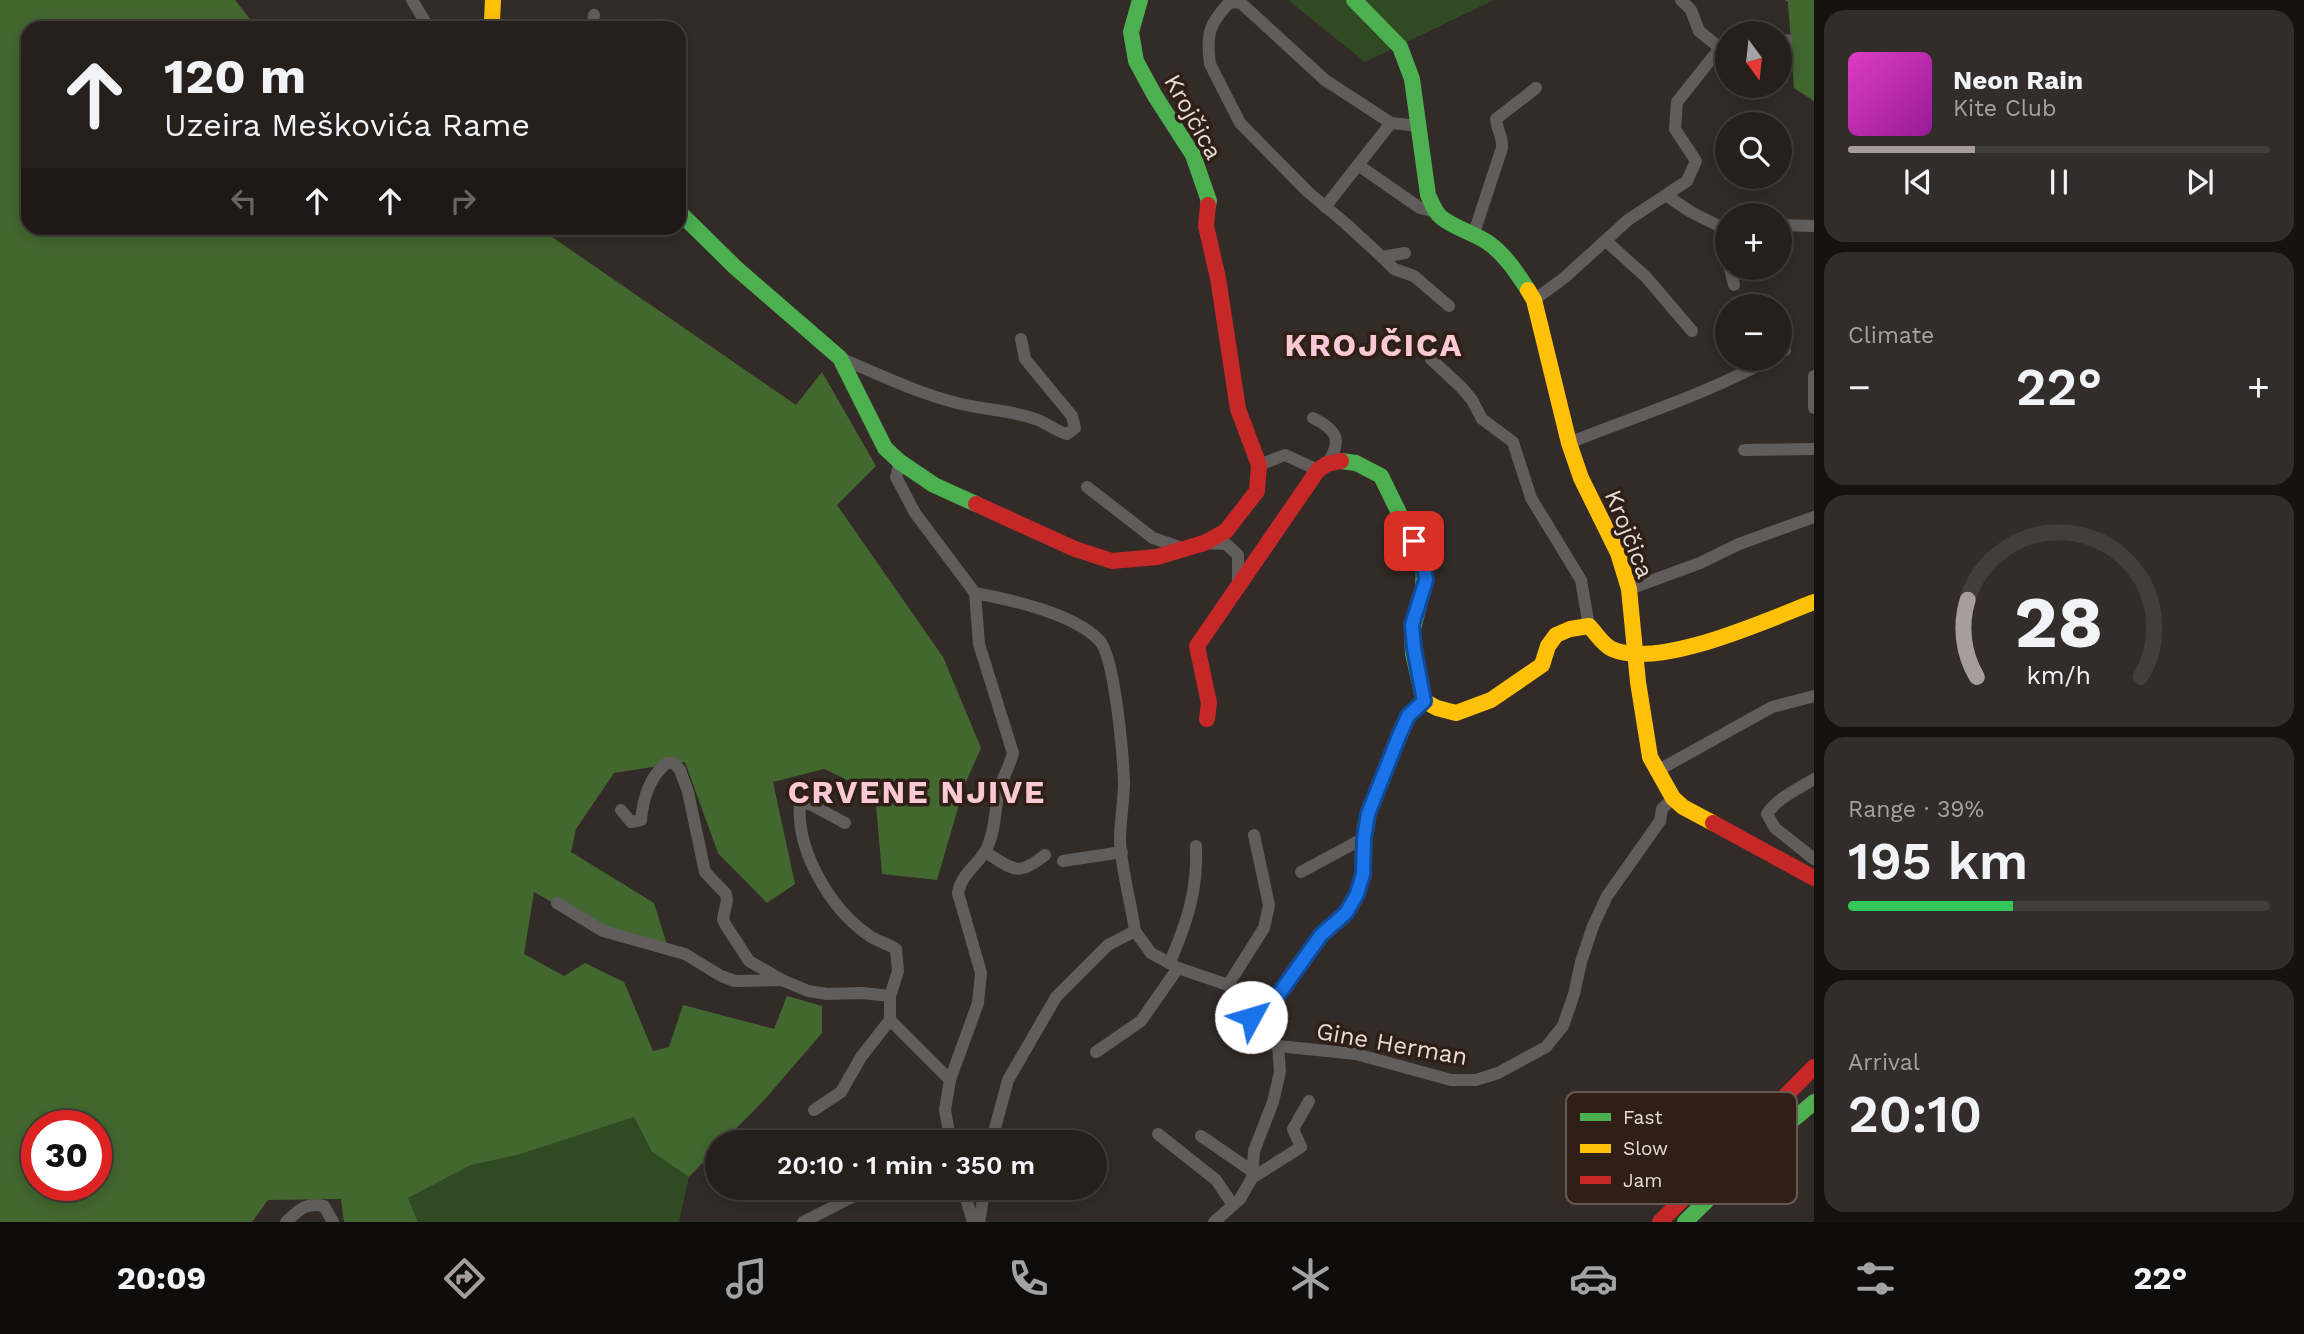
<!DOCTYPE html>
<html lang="en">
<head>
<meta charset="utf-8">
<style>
	body { margin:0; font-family:"Work Sans",sans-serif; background:#322d2a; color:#f1f3f6; height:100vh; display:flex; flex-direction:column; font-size:26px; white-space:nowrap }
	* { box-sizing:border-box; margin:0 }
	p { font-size:23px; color:#a4a3a4 }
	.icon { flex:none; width:38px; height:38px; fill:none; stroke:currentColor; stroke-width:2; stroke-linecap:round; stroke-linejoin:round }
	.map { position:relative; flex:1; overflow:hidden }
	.side { display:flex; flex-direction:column; gap:10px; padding:10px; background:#151210; width:490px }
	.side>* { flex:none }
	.guide { position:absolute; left:21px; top:21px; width:665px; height:214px; border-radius:21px; box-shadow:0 4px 18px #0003,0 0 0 2px #423e3b; background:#26201d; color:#f1f3f6; overflow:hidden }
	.needle { width:46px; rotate:165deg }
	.buttons { position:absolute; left:1715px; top:21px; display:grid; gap:14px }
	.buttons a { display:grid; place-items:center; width:77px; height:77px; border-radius:50%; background:#26201d; box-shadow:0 4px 18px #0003,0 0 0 2px #423e3b; font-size:35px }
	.speed { position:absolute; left:21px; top:1110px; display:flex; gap:14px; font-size:35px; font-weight:700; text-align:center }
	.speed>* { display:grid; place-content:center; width:91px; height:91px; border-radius:50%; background:#26201d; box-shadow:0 4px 18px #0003,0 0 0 2px #423e3b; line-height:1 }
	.speed .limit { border:10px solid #d22; background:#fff; color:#111 }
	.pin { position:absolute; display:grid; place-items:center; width:60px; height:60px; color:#fff; margin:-30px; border-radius:14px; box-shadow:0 4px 10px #0006 }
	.me { position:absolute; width:77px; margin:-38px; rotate:51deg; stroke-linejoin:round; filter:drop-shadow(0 0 5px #0008) }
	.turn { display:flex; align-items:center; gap:24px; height:147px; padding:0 28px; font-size:32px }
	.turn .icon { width:91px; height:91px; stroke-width:2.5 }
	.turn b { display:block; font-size:49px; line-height:60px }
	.lanes { display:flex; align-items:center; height:66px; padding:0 28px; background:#0003; justify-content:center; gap:35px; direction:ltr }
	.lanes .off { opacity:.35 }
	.big { font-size:52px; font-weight:600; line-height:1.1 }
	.side .card { flex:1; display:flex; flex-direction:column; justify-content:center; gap:10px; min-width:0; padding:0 24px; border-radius:21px; background:#322d2a }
	.side .dial { align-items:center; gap:0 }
	.dial svg { height:182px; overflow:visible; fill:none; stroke:#423e3b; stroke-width:7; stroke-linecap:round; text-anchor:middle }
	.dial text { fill:#f1f3f6; stroke:none }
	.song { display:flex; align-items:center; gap:21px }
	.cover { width:84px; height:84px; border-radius:10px; background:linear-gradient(135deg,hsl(310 70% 55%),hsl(300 70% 35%)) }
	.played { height:7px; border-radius:4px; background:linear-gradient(90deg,#a79e99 30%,#423e3b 30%) }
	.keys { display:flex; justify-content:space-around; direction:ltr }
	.heat { display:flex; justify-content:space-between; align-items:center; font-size:38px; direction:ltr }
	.charge { height:10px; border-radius:5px; background:linear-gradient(90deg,#34c759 39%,#423e3b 0) }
	.trip { position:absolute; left:705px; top:1130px; width:402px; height:70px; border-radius:35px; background:#26201d; box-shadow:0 4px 18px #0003,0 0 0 2px #423e3b; font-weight:600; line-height:70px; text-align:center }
	.dock { display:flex; height:112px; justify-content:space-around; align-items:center; background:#0f0d0c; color:#a4a3a4 }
	.dock .icon { width:49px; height:49px }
	.dock .selected { color:#a79e99 }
	.dock b { font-size:32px; color:#f1f3f6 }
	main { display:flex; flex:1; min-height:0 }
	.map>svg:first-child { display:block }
	.green { fill:#304b23 }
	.forest { fill:#43682f; fill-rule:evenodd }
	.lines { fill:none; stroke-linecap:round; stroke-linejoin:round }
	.street { stroke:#615d5c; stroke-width:12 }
	.fast { stroke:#4caf50; stroke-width:16 }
	.slow { stroke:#ffc107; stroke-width:16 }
	.jam { stroke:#c62828; stroke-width:16 }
	.route-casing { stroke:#114b97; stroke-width:18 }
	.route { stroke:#1a73e8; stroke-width:12 }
	.labels { text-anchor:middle; stroke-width:7; stroke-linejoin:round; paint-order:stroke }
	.street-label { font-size:24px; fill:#e6dcd6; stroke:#2f1f17 }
	.district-label { font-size:32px; font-weight:bold; letter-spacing:2px; fill:#fbc8d5; stroke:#2f1f17 }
	.key { fill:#2f1f17; stroke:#665850; stroke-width:2 }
	.key-label { font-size:19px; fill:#e6dcd6 }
</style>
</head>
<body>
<main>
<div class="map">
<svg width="1814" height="1222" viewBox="0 0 1814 1222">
	<rect width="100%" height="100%" fill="#332b27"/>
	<g class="green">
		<polygon points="1288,0 1494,0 1365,62"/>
		<polygon points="634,1117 652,1152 689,1177 679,1222 418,1222 408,1198 471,1165 521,1154"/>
	</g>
	<g class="forest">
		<path d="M0 0H235L257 28H28V228H539L796 405 822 372 876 466 837 505 943 657 981 748 965 784 937 880 882 874 875 793 824 769 773 782 795 884 767 903 718 853 685 762 614 773 576 829 571 852 654 903 667 945 597 928 534 892 524 954 564 976 585 963 624 982 653 1051 669 1047 683 1005 774 1029 787 996 822 1006V1033L766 1098 722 1143H718L717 1148 689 1177 652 1152 634 1117 521 1154 471 1165 408 1198 418 1222H344L341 1199 268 1200 252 1222H0ZM37 1125H96V1185H37Z"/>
		<polygon points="1785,0 1814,0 1814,101 1794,88 1788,2"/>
	</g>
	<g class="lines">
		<g class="street">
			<polyline points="412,0 429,28"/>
			<polyline points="592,28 594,15"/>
			<polyline points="1780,47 1787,40"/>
			<polyline points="1358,165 1420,208 1436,212"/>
			<polyline points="1667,196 1691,212 1723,228 1727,228"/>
			<polyline points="1325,207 1391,123"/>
			<polyline points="1780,225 1814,226"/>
			<polyline points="1723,228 1727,253"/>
			<path d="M1474 233 1502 148C1503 137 1497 130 1496 119L1536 88"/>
			<polyline points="1606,241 1646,277 1692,331"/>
			<path d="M1405 253 1382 257 1345 223 1308 192 1240 123 1210 64C1206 35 1209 23 1230 2L1241 3 1325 80 1391 123 1420 126"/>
			<polyline points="1382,257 1394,269 1414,276 1449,306"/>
			<polyline points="1730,268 1734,285"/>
			<polyline points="1534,300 1564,278 1628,220 1687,181 1696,161 1675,129 1677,102 1720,48 1699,31 1691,10 1681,0"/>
			<polyline points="1780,353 1785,350"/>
			<path d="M840 358C878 374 917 393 957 403 984 410 1012 410 1038 420 1048 424 1056 431 1067 434L1075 428 1072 416 1025 359 1021 339"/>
			<polyline points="1431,359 1461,387 1472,400 1482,419 1513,442 1531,498 1581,580 1589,626"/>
			<polyline points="1814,376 1814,408"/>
			<path d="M1313 418C1337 430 1343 440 1327 464"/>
			<path d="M1569 443C1636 416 1707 394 1770 359"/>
			<polyline points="1744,450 1812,449"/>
			<polyline points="900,462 896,477 915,513 975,593"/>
			<polyline points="1259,465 1285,455 1318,470"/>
			<polyline points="1087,487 1153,538 1185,549"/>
			<polyline points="1205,543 1226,544 1238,555 1238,586"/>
			<polyline points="1629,589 1700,563 1739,544 1814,517"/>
			<path d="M975 593C1012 600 1072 613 1099 640 1115 656 1123 756 1124 782 1124 801 1120 821 1120 841 1121 867 1131 903 1135 931L1108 945 1056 997 1008 1080 991 1143"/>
			<polyline points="1657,771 1772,707 1814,696"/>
			<path d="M1814 779C1798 789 1777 798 1767 814L1775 828 1814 859"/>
			<path d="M621 810 631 822 641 820C643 799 650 776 667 763H674L680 770 688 792 705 872 726 894 727 900 723 919 725 924 749 961 782 980"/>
			<path d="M845 823 810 804H800C796 850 830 908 867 934 875 941 887 943 896 949L898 971 890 996V1020L950 1080"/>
			<path d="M985 852C1014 869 1016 878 1045 855"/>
			<polyline points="1063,861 1122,852"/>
			<polyline points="1301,872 1364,838"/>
			<polyline points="557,903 603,931 685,954 721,976 735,981 782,980 808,991 827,994 863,993 890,996"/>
			<polyline points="1135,931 1151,953 1178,968 1228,985 1267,1039 1278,1046 1356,1054 1451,1080 1476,1080 1498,1073 1546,1047 1563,1026 1574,994 1581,962 1593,926 1607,896 1660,821 1662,809 1673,798"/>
			<path d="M1170 962C1187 922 1198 890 1196 846"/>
			<polyline points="1228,985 1264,928 1269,905 1254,835"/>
			<polyline points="1251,1017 1279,994 1321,935 1346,913 1357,894 1363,874 1364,838 1368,814 1399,735 1408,716 1424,701"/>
			<polyline points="1096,1052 1141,1021 1178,968"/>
			<polyline points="814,1110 841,1092 861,1057 890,1020"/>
			<polyline points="1158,1134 1216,1180 1233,1205"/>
			<polyline points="1201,1136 1252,1171"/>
			<path d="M951 1143 945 1110 950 1080 978 1003 981 973 958 893C961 873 979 865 987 848 997 827 994 805 1001 784 1005 773 1010 765 1013 753L979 644 975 593"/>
			<polyline points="1252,1178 1301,1147 1293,1129 1309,1101"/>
			<polyline points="963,1188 973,1222"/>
			<path d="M286 1222C299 1210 306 1202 324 1206L333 1222"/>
			<polyline points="803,1222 862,1192 865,1188"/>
			<polyline points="979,1222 985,1188"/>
			<polyline points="1214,1222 1240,1199 1252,1178 1254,1151 1273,1102 1280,1072 1278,1046"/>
		</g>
		<g class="fast">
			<polyline points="1140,0 1131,32 1136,61 1155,96 1193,155 1209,201 1208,205"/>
			<path d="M1354 0 1400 47 1412 79 1428 195C1432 203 1435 213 1442 218 1456 229 1475 233 1490 244 1506 256 1517 273 1528 290"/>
			<polyline points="679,212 736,268 840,358 885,448 900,462 934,485 976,504"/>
			<polyline points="1341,461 1356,463 1381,476 1424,564 1423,589 1412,633 1413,653 1421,689"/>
			<polyline points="1685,1222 1763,1145 1814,1102"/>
		</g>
		<g class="slow">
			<polyline points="493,0 492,20 496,28"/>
			<polyline points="1528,290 1534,300 1569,443 1581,478 1618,553 1629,589 1638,682 1650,757 1673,798 1683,807 1713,823"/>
			<path d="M1421 689 1424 701 1437 708 1456 713 1491 700 1542 665 1548 646 1556 635 1570 629 1589 626C1596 633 1603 645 1612 649 1659 670 1767 620 1814 602"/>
		</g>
		<g class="jam">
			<polyline points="976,504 1075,549 1112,561 1157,557 1204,543 1226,531 1257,491 1259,465 1238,409 1218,278 1206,226 1208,205"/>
			<polyline points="1207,719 1209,703 1197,646 1318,470 1327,464 1341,461"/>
			<polyline points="1713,823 1814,878"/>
			<polyline points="1660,1222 1814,1067"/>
		</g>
	</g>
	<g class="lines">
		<defs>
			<polyline id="route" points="1251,1017 1279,994 1321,935 1346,913 1357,894 1363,874 1364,838 1368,814 1399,736 1408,716 1424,701 1414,648 1412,625 1426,580 1424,564 1414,541"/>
		</defs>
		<use href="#route" class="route-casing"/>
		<use href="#route" class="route"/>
	</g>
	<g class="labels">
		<g class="street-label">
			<text transform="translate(1193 117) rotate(61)" y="8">Krojčica</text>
			<text transform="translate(1629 534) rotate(68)" y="8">Krojčica</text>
			<text transform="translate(1392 1044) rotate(10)" y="8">Gine Herman</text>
		</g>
		<g class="district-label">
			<text x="1374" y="356">KROJČICA</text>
			<text x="917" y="803">CRVENE NJIVE</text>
		</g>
	</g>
	<rect x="1566" y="1092" width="231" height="112" rx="10" class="key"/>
	<rect x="1580" y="1113" width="31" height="8" fill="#4caf50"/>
	<rect x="1580" y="1144" width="31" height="9" fill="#ffc107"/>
	<rect x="1580" y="1176" width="31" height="8" fill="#c62828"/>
	<g class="key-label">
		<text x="1623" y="1124">Fast</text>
		<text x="1623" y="1155">Slow</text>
		<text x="1623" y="1187">Jam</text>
	</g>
</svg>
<div class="buttons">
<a><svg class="needle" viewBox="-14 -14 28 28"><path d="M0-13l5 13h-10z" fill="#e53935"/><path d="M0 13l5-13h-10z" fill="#a4a3a4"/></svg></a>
<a><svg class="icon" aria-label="search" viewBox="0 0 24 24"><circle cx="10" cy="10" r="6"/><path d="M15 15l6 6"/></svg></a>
<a>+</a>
<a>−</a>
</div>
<div class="speed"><div class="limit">30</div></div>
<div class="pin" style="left:1414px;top:541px;background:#d93025"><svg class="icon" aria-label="arrive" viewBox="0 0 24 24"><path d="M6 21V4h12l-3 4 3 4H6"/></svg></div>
<svg class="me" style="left:1251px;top:1017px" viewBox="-20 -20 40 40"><circle r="19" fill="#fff"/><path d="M0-13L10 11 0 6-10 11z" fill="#1a73e8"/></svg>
<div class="trip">20:10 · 1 min · 350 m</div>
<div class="guide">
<div class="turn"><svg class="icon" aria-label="ahead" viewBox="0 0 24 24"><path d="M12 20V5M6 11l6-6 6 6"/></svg><div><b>120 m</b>Uzeira Meškovića Rame</div></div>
<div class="lanes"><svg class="icon off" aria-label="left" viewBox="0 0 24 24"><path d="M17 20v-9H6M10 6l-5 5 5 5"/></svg><svg class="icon" aria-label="ahead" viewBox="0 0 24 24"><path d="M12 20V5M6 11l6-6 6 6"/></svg><svg class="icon" aria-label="ahead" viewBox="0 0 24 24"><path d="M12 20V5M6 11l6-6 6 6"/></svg><svg class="icon off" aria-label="right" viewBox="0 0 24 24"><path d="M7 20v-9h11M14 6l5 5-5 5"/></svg></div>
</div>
</div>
<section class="side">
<div class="card">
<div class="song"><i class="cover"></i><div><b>Neon Rain</b><p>Kite Club</p></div></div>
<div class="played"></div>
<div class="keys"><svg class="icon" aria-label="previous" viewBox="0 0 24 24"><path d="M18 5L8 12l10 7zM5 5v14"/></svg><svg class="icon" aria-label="pause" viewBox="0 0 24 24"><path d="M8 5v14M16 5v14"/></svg><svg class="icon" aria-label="next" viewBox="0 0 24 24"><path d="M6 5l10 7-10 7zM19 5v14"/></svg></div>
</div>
<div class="card"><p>Climate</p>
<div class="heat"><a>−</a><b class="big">22°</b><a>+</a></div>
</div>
<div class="card dial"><svg viewBox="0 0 100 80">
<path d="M14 69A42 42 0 1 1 86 69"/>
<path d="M14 69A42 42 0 0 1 10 35" stroke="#a79e99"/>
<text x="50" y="56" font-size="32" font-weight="700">28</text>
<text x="50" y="72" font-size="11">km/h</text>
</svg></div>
<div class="card"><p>Range · 39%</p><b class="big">195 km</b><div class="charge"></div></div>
<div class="card"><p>Arrival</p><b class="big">20:10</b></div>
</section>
</main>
<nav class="dock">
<b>20:09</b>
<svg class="icon selected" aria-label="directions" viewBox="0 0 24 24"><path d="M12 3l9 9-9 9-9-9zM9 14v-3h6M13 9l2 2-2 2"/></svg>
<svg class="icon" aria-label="music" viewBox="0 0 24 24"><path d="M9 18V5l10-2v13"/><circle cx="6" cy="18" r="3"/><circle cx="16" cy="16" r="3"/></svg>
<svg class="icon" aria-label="phone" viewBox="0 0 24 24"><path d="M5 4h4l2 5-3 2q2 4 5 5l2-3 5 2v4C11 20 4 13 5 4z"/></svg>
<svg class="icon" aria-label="climate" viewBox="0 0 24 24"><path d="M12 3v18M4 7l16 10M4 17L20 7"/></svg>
<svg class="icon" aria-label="car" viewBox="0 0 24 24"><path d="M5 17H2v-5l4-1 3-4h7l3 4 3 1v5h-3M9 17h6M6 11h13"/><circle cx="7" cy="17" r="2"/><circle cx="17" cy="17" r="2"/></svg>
<svg class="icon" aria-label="filters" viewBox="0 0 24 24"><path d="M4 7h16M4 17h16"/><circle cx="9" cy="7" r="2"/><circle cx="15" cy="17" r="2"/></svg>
<b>22°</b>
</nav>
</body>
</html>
